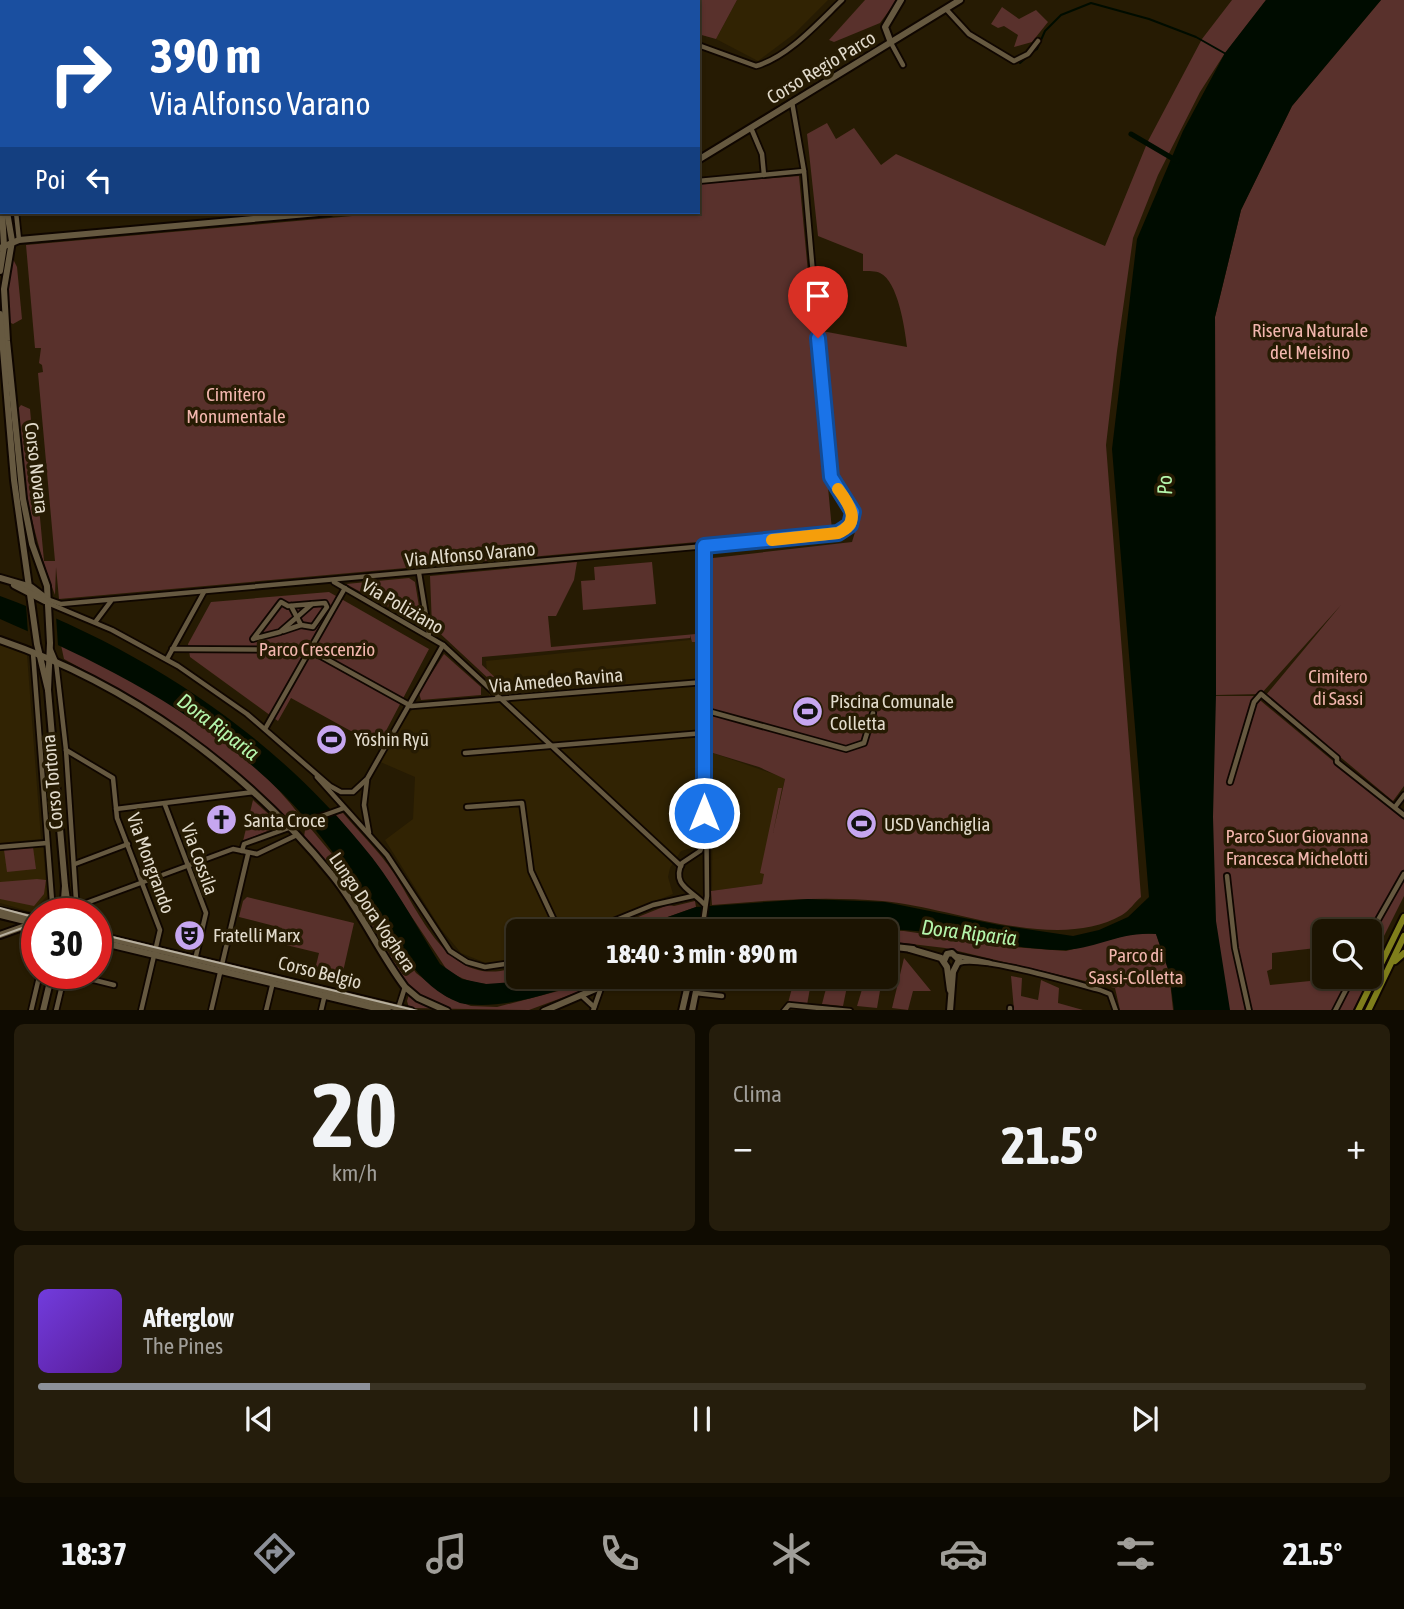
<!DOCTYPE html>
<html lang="it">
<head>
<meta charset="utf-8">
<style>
	body { margin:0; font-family:"Asap Condensed",sans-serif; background:#251d0c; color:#f1f3f6; height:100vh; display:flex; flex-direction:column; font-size:26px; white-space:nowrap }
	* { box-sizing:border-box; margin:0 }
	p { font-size:23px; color:#a09e99 }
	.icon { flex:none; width:38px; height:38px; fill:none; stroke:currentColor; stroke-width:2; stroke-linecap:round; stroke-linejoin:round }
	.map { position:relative; height:1010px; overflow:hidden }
	.details { display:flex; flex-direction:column; gap:14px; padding:14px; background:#0f0b01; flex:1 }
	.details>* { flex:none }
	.hud { position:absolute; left:0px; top:0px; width:700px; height:214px; box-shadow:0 2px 5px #0004,0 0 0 2px #3a3324; background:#1a4fa0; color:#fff; overflow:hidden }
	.fabs { position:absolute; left:1312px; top:919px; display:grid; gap:14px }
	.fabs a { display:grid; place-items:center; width:70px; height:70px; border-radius:10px; background:#1c1402; box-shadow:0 2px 5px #0004,0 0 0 2px #3a3324; font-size:35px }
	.speed { position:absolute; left:21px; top:898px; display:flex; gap:14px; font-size:35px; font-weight:700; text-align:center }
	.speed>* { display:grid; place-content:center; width:91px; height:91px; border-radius:50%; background:#1c1402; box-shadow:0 2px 5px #0004,0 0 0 2px #3a3324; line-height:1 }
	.speed .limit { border:10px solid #d22; background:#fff; color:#111 }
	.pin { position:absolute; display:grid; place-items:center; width:60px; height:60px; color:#fff; margin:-72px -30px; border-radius:50% 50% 50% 0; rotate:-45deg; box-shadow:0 0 7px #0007 }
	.pin .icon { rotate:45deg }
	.me { position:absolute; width:77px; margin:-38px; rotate:0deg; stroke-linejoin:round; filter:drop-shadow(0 0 5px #0008) }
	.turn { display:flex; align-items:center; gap:24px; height:147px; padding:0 35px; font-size:32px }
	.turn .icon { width:91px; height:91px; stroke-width:2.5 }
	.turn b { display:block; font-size:49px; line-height:60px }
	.then { display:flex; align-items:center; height:66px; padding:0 35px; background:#0003; gap:14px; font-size:26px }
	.big { font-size:52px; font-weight:700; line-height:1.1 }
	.details .widget { flex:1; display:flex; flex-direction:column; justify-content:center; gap:10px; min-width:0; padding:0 24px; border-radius:10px; background:#251d0c }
	.details .dial { align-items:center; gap:0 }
	.dial b { font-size:91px; line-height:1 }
	.song { display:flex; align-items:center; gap:21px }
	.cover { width:84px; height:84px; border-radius:10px; background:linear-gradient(135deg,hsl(260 70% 55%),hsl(270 70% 35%)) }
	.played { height:7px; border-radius:4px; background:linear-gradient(90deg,#8c9099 25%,#3a3324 25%) }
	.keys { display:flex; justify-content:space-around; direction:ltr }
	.heat { display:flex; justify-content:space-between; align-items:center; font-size:38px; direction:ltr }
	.details .tiles { flex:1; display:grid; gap:14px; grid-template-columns:1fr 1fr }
	.widget:last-child { grid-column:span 2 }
	.trip { position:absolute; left:506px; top:919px; width:392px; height:70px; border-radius:10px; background:#1c1402; box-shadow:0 2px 5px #0004,0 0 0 2px #3a3324; font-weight:700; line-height:70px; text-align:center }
	.tabs { display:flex; height:112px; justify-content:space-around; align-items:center; background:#0b0801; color:#a09e99 }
	.tabs .icon { width:49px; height:49px }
	.tabs .selected { color:#8c9099 }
	.tabs b { font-size:32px; color:#f1f3f6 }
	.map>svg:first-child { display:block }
	.built { fill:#312303 }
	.green { fill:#59312c }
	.water { fill:#000c00 }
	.pier { fill:#261b03 }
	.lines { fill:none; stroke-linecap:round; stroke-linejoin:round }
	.stream { stroke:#000c00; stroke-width:2 }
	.canal { stroke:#000c00; stroke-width:5 }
	.street-casing { stroke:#0f0600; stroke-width:8 }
	.secondary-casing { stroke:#0f0600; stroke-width:10 }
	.primary-casing { stroke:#0f0600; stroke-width:10 }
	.street { stroke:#665940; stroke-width:4.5 }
	.secondary { stroke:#665940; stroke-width:6 }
	.primary { stroke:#7f7e1b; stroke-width:6 }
	.tram { stroke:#b7af9e; stroke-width:2 }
	.route-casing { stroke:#114b97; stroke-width:18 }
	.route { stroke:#1a73e8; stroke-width:12 }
	.slow { stroke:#f59e0b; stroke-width:12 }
	.labels { text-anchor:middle; stroke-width:7; stroke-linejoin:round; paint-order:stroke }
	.street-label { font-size:19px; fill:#e2dbcc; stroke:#261b03 }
	.park-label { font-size:19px; fill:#f2b6ae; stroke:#261b03 }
	.poi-label { font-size:19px; fill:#e2dbcc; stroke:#261b03; text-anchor:start }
	.water-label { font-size:21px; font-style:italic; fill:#b5f6ac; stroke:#261b03 }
</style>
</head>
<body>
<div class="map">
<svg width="1404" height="1011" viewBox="0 0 1404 1011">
	<rect width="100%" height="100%" fill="#261b03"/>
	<g class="built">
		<polygon points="737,0 828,0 794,34 758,61 716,39"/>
		<polygon points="699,639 699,846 681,851 670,868 668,877 673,894 580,931 518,931 518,957 506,962 486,963 461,953 441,929 385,840 413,819 415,777 378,761 416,703 489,696 486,661"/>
		<polygon points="0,645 27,655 41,839 0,843"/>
		<polygon points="713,753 785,778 762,884 712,891"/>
		<polygon points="43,846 47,896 32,912 0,903 0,851"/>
	</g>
	<g class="green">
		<polygon points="674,0 737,0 716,39 698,34 698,2"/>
		<polygon points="865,0 897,0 880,23 834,42 829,40"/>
		<path d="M1232 0H1266L1225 53 1200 92 1158 175 1133 238 1117 351 1106 445 1141 897C1135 902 1129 911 1122 915 1056 953 952 907 882 901 824 896 769 900 712 905L711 891 762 884 764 874 760 873 778 788H782L773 833 785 779 759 767 713 753V558L852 542 858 522V507L835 470 822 331 907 347C905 329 898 281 880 273 876 271 868 271 863 271V254L818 236 807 134 827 123 836 139 854 128 881 165 896 154 1105 246 1148 141 1202 39Z"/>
		<polygon points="1381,0 1404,0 1404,786 1393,801 1266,695 1341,605 1261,694 1216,695 1215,317 1241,210 1292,106"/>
		<polygon points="1002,7 1019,19 1036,10 1048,22 1032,42 1014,47 1018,35 1004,26 998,28 991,24"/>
		<path d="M799 176 832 530 59 599 56 567 55 595C32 535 21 475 17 410L21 405 30 409 44 561H55L38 373 43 372 42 365 39 363 41 348H35L26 245 397 212H698V184Z"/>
		<polygon points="12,257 17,267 22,319 13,324 9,322 6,296"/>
		<polygon points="577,562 574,580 556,616 548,616 551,647 696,634 696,642 692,642 690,635 690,638 482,657 482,665 504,686 510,685 510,694 505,694 432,626 430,576"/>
		<polygon points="652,562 656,604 583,610 581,581 595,580 594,567"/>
		<polygon points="409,578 415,582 422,625 346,584"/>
		<polygon points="329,592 429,649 378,746 291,698 278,721 190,657 188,644 211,602"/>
		<path d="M61 645C149 687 241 738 301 817L289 821C216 751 153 707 64 659Z"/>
		<polygon points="444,654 481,687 481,695 421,700 419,693"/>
		<polygon points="1210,696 1255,696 1404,820 1404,896 1384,936 1368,928 1366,931 1325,931 1325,947 1272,953 1272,969 1267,971 1270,985 1310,981 1310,964 1325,964 1325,976 1350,977 1349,981 1364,989 1353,1010 1223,1010 1211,937"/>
		<polygon points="253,800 274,819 277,827 243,841"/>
		<path d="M343 813C360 833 379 851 393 872 422 916 451 993 518 966V976L527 977C500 988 472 987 447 970L378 866 336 815Z"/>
		<polygon points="306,823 352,878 416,973 447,997 471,1006 497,1007 566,989 593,977 618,977 529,1010 409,1008 407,1001 410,991 331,870 304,837"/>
		<polygon points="33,847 36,869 7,872 4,850"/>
		<polygon points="37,879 46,880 44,894 34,906 0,899 0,882"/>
		<polygon points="247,897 354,923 340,985 313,978 319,953 278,943 282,928 239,917 243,901"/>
		<polygon points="695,901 696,907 628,931 603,931 668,905 674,906"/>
		<polygon points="790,926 904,931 1013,947 1066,951 1135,933 1156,934 1169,972 1173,1010 1120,1010 1115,988 945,948 886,941 886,931 719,931"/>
		<polygon points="904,958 931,991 913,991 908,1010 892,1008"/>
		<polygon points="866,976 882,979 877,1008 857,1006"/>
		<polygon points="1011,976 1022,978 1021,996 1038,1000 1041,980 1059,988 1058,1003 1083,1010 1014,1010"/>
		<polygon points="795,977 812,977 807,1005 788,1003"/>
		<polygon points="829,977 849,977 843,1006 822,1004"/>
	</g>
	<g class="water">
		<path d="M1266 0H1381L1292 106 1241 210 1215 317 1216 695 1213 817 1216 921 1230 1010H1174L1169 972 1156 934C1120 931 1093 950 1062 950 1009 949 957 934 904 930 812 923 720 931 628 931L696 907 808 899 885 902 999 925 1073 936 1099 930 1128 917 1149 897 1112 449 1137 239 1183 131 1225 53Z"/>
		<path d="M0 596C139 647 266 729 361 844 392 880 415 924 440 964L462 979 486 984 514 982 527 977H593C556 993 500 1011 460 1003 416 986 398 943 372 907 346 869 316 827 283 794 198 711 108 666 0 619Z"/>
	</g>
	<polygon class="pier" points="26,604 56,615 58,646 28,634"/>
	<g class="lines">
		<g class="stream">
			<polyline points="1031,53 1037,49 1045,31 1061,15 1091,3 1149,19 1196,37 1226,54"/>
			<polyline points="1020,63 1027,57"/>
		</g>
		<polyline class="canal" points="1131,134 1177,161"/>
		<defs>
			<g id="street">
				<polyline points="41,0 43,2"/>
				<polyline points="205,0 205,2"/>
				<polyline points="229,0 232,2"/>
				<polyline points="529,0 530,2"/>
				<polyline points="654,0 654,2"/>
				<polyline points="77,2 78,0"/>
				<polyline points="370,2 371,0"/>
				<polyline points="946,9 969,34 1014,61 1028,54 1038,41"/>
				<polyline points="891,43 903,65"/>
				<polyline points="0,45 2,65"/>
				<path d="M698 45 756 66C788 57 818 23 842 0"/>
				<polyline points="0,69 2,69"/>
				<polyline points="0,123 2,123"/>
				<polyline points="751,128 762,154 764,175"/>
				<polyline points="698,181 804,171"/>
				<polyline points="16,212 19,240"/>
				<polyline points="419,573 429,634"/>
				<polyline points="334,582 443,645 681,866"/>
				<path d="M47 599 61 604 827 535C881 527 834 494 830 469L804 171 792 102"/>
				<polygon points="281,602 288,606 312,604 280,632 253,639"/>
				<polyline points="50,604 112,630 178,666 247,714 330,786 341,792 353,792 367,779 443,645"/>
				<polyline points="96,621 111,601"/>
				<polyline points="301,625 313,627 327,607 325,603 312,604"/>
				<polyline points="283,631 301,625 291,606"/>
				<polyline points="172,649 310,650 411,706"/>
				<polyline points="51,650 56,662 66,750 77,914"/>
				<polyline points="33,653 53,914"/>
				<polyline points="167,659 204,592"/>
				<polyline points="412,706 704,682"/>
				<polyline points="704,710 846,749 864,743 873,713"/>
				<polyline points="265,729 345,588"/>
				<polyline points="66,750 113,778 117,818 160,930 141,1011"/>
				<polyline points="465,753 704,733"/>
				<polyline points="317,777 387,855 450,951 467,962 485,967 518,962"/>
				<polyline points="367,780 364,805 369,833"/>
				<polyline points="1230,782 1254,702 1261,694 1337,758 1337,762 1404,815"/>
				<polyline points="165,805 206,913 195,960"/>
				<polyline points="467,807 522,803 531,871 559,931"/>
				<polyline points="1395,807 1404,795"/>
				<polyline points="116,809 254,792"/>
				<polyline points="0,847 47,843"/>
				<polyline points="242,851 244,844 344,808"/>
				<polyline points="75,864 128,844"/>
				<polyline points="1227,876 1235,948 1249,1011"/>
				<path d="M704 904C692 890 671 886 682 863L700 851 704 842"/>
				<polyline points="78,906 233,849 257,854 297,835"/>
				<polyline points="40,914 51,905"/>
				<polyline points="589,931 653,905 693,896"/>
				<polyline points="702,931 707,896 704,546"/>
				<polyline points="1370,934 1404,874"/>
				<polyline points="957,956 990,963"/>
				<path d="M959 963C979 955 1073 983 1100 990L1110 994 1116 1011"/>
				<polyline points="66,973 114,985"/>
				<polyline points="696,993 722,996"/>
				<polyline points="581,995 594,1007"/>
				<polyline points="1010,1008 1010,1011"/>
				<polyline points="398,1009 405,987"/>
				<polyline points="31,1011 40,973"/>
				<polyline points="56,1011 65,973"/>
				<polyline points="211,1011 248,854"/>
				<polyline points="266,1011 273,982"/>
				<polyline points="321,1011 325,994"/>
				<polyline points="593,1011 601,988"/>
				<polyline points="784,1011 789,1005 850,1011"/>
				<polyline points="1335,1011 1353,976"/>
			</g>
			<g id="secondary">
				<polyline points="891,43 885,27 901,0"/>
				<polyline points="698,160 960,0"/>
				<polyline points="0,169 2,186"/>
				<polyline points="7,212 12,241 4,289 7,341 23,499 32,544 47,586 50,643 48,690"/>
				<polyline points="0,248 19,240 330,212"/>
				<polyline points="0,271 4,246 2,212"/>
				<polyline points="0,314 14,480 37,644 48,690 65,886 63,914"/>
				<polyline points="0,578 31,587 47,599"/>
				<polyline points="14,585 45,601"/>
				<path d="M0 640C129 684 246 769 332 875 360 909 378 951 405 987L418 998 447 1011"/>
				<polyline points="65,886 69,914"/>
				<polyline points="0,911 37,919"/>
				<polyline points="0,915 37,924"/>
				<polyline points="0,935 31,924"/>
				<polyline points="96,935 411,1011"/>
				<polyline points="96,941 388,1011"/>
				<polyline points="886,946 913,949"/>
				<polyline points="910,949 941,958 947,967 950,990"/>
				<polyline points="944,961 947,954 952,953 959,960 953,972 950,1011"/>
				<polyline points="43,1011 52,973"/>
				<polyline points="544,1011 626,976"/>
				<polyline points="682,1011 690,976"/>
				<polyline points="692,1011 699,976"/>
			</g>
			<g id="primary">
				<polyline points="1395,961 1404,953"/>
				<polyline points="1358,1011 1404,917"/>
				<polyline points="1368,1011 1404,936"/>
			</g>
		</defs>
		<use href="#street" class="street-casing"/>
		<use href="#secondary" class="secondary-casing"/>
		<use href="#primary" class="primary-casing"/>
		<use href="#street" class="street"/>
		<use href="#secondary" class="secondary"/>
		<use href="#primary" class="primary"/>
		<g class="tram">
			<polyline points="0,908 37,918"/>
			<polyline points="96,933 418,1011"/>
			<polyline points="0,936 25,927 37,928"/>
		</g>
	</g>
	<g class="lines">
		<defs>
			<polyline id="route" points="704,813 704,546 838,533 850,525 853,512 831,477 818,338"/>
		</defs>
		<use href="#route" class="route-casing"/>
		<use href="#route" class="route"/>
		<path class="slow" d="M772 540 838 533C862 523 850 505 838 489"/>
	</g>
	<defs>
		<symbol id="stadium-disc" viewBox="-11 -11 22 22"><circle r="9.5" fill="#c6a6f0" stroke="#261b03"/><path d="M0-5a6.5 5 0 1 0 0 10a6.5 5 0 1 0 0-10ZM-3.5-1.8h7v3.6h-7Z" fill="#111"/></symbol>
		<symbol id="church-disc" viewBox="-11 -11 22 22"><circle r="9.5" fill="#c6a6f0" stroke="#261b03"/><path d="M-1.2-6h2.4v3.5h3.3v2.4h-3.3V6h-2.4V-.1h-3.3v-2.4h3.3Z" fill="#111"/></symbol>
		<symbol id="theatre-disc" viewBox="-11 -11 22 22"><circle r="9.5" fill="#c6a6f0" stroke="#261b03"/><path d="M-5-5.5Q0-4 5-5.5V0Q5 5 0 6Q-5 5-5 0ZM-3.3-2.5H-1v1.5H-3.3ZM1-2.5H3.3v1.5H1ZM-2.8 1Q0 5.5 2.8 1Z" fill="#111"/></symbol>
	</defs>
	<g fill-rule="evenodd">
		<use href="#stadium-disc" x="790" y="694" width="35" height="35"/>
		<use href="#stadium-disc" x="314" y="722" width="35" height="35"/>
		<use href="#church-disc" x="204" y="802" width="35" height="35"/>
		<use href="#stadium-disc" x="844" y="806" width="35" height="35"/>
		<use href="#theatre-disc" x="172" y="918" width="35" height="35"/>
	</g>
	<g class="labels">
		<g class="street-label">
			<text transform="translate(821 67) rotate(-31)" y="7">Corso Regio Parco</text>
			<text transform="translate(37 468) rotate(83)" y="7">Corso Novara</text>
			<text transform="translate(470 554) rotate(-5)" y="7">Via Alfonso Varano</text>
			<text transform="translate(403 606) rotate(30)" y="7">Via Poliziano</text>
			<text transform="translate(556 680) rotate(-5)" y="7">Via Amedeo Ravina</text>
			<text transform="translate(52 782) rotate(-95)" y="7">Corso Tortona</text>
			<text transform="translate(200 859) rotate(70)" y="7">Via Cossila</text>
			<text transform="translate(151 863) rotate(70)" y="7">Via Mongrando</text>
			<text transform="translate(373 912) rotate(56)" y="7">Lungo Dora Voghera</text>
			<text transform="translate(320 972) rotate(14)" y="7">Corso Belgio</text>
		</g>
		<g class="park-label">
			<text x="1310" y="337">Riserva Naturale<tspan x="1310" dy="22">del Meisino</tspan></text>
			<text x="236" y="401">Cimitero<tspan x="236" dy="22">Monumentale</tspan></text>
			<text x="317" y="656">Parco Crescenzio</text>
			<text x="1338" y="683">Cimitero<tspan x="1338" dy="22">di Sassi</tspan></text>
			<text x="1297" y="843">Parco Suor Giovanna<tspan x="1297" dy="22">Francesca Michelotti</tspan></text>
			<text x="1136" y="962">Parco di<tspan x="1136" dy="22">Sassi-Colletta</tspan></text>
		</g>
		<g class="poi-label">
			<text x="830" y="708">Piscina Comunale<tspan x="830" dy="22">Colletta</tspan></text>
			<text x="354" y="746">Yōshin Ryū</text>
			<text x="244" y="827">Santa Croce</text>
			<text x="884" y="831">USD Vanchiglia</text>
			<text x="213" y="942">Fratelli Marx</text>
		</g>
		<g class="water-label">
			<text transform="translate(1165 485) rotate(-92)" y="7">Po</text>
			<text transform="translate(218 727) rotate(37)" y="7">Dora Riparia</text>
			<text transform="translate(969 933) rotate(7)" y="7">Dora Riparia</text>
		</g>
	</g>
</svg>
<div class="fabs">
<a><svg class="icon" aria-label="search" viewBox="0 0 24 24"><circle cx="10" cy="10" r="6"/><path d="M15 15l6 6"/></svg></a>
</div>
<div class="speed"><div class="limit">30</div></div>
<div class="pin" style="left:818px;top:338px;background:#d93025"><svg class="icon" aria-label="arrive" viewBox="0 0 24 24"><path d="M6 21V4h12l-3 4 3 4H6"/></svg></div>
<svg class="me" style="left:704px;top:813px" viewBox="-20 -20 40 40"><circle r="17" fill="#1a73e8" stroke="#fff" stroke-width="3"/><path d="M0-11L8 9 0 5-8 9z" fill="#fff"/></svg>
<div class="trip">18:40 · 3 min · 890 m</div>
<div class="hud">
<div class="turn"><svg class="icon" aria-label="right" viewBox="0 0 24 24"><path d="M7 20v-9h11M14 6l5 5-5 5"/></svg><div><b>390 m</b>Via Alfonso Varano</div></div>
<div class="then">Poi<svg class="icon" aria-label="left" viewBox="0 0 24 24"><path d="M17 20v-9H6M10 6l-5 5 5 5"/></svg></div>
</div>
</div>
<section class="details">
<div class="tiles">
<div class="widget dial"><b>20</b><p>km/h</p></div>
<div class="widget"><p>Clima</p>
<div class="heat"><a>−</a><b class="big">21.5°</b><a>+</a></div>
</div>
<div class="widget">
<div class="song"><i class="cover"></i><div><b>Afterglow</b><p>The Pines</p></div></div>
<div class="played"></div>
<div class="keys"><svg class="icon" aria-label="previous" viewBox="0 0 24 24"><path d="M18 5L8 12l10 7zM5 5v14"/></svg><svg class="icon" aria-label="pause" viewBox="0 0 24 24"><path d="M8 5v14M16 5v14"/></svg><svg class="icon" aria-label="next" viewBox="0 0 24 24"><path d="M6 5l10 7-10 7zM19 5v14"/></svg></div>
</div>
</div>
</section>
<nav class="tabs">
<b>18:37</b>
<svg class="icon selected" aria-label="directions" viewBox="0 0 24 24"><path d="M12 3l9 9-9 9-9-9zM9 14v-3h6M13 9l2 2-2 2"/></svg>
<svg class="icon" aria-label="music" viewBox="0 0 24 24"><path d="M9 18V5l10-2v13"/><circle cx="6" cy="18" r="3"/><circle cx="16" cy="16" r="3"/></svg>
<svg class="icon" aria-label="phone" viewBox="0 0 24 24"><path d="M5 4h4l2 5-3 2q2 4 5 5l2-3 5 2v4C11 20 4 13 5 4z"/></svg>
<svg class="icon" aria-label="climate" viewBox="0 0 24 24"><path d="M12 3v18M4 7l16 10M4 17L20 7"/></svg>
<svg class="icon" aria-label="car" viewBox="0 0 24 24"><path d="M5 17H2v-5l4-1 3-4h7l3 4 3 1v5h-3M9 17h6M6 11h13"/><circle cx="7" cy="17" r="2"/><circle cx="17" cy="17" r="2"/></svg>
<svg class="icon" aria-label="filters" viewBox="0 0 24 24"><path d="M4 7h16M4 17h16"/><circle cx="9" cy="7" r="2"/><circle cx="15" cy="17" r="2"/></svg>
<b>21.5°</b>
</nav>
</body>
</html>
